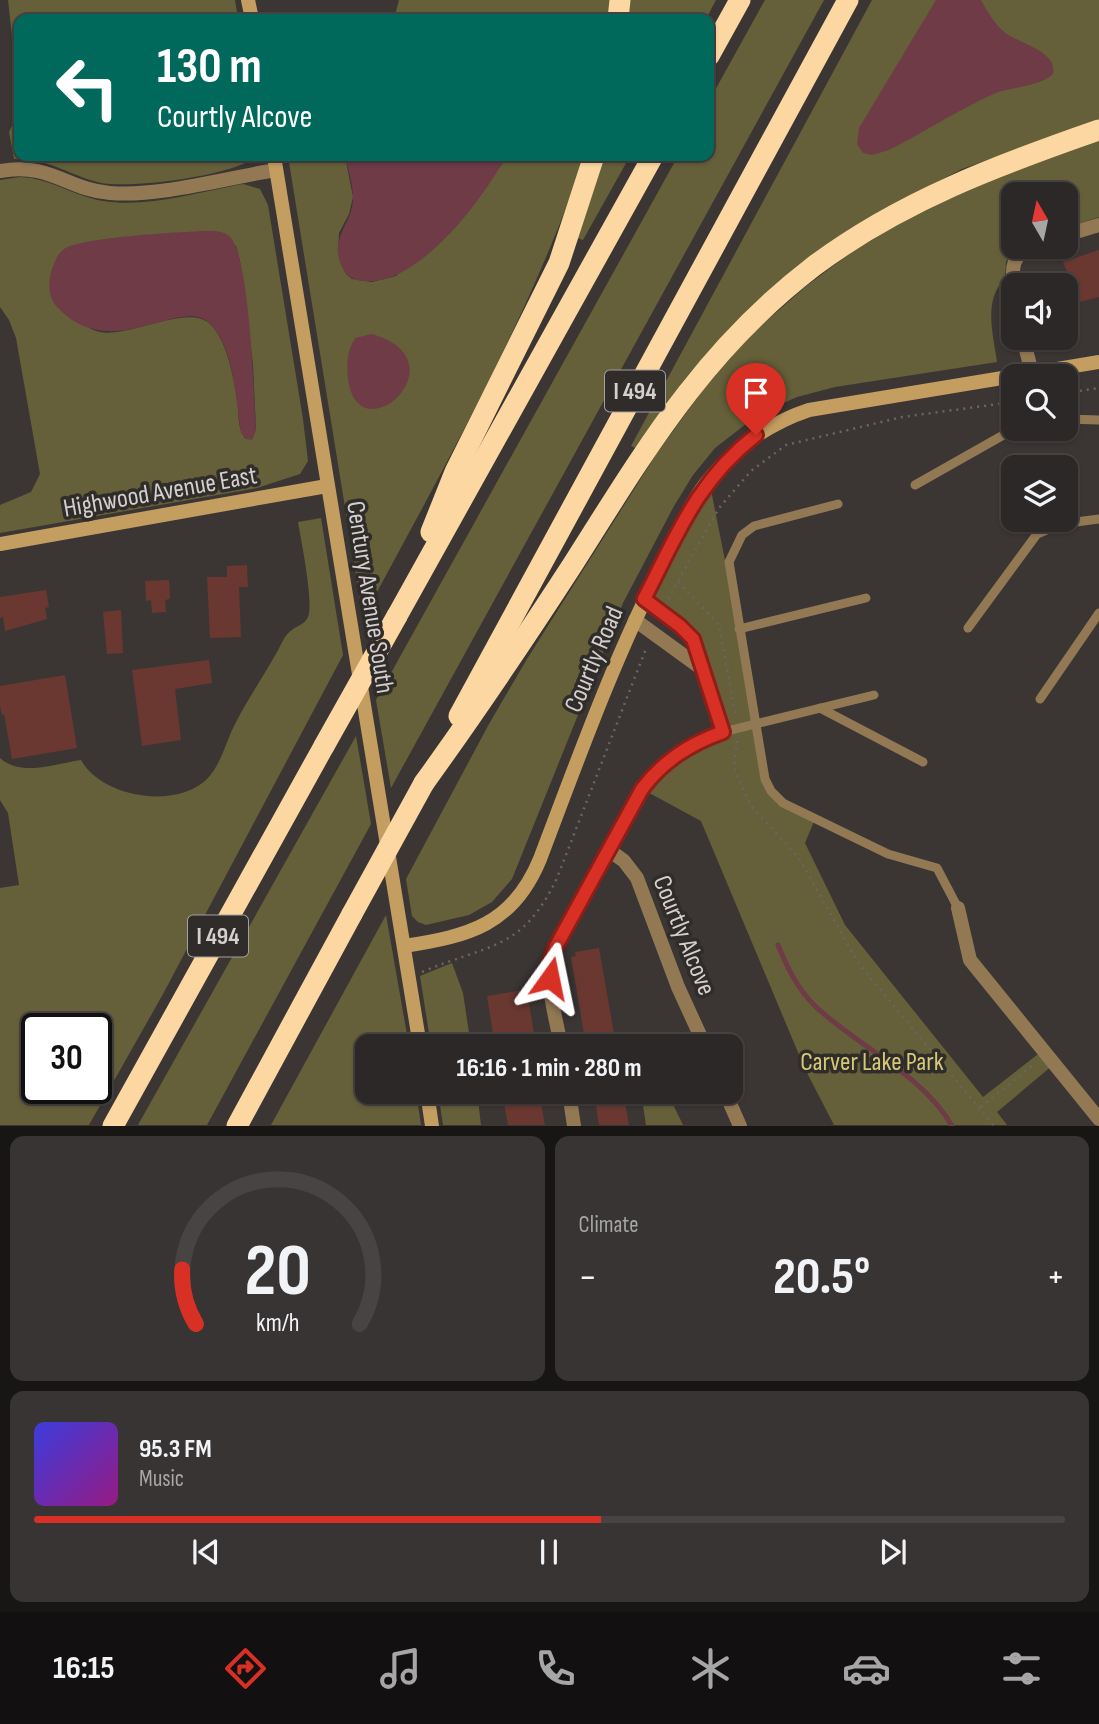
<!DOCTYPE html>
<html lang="en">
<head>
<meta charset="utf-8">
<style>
	body { margin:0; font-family:"Sofia Sans Condensed",sans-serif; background:#383433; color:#f1f3f6; height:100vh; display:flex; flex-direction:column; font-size:26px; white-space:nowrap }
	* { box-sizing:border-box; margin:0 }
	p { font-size:23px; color:#a6a6a7 }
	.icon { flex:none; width:38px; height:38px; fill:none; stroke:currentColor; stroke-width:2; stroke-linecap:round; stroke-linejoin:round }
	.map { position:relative; height:1126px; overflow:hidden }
	.panel { display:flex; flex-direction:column; gap:10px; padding:10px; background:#181615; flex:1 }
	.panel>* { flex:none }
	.guide { position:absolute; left:14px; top:14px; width:700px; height:147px; border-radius:14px; box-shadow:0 2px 5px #0004,0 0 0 2px #484444; background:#00695c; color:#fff; overflow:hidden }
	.needle { width:46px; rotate:351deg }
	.controls { position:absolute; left:1001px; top:182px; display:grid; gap:14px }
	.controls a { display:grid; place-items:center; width:77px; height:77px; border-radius:14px; background:#2c2827; box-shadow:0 2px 5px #0004,0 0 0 2px #484444; font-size:35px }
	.speed { position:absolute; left:21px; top:1013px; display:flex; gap:14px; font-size:35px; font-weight:700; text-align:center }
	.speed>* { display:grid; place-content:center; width:91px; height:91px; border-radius:50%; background:#2c2827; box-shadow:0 2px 5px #0004,0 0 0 2px #484444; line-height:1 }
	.speed .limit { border:4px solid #111; border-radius:10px; background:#fff; color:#111 }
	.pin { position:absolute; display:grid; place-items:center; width:60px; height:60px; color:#fff; margin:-72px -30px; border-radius:50% 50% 50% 0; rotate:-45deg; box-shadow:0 0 7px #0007 }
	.pin .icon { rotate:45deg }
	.me { position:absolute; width:77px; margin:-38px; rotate:12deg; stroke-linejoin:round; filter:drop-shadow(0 0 5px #0008) }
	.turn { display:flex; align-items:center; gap:24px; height:147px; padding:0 28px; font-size:32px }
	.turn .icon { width:91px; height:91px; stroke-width:2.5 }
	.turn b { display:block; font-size:49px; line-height:60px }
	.big { font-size:52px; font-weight:700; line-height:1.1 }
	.panel .widget { flex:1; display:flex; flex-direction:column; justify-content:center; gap:10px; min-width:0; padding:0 24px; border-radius:14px; background:#383433 }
	.panel .dial { align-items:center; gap:0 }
	.dial svg { height:182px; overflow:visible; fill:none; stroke:#484444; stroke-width:7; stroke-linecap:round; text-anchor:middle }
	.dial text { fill:#f1f3f6; stroke:none }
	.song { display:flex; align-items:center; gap:21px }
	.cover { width:84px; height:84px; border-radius:10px; background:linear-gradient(135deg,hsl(240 70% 55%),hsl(310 70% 35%)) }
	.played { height:7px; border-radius:4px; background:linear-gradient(90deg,#d93025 55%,#484444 55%) }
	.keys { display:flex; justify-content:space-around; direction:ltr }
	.heat { display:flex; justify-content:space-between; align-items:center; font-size:38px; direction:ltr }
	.panel .tiles { flex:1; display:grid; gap:10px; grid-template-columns:1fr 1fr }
	.widget:last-child { grid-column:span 2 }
	.trip { position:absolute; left:355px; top:1034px; width:388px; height:70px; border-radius:14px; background:#2c2827; box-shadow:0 2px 5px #0004,0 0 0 2px #484444; font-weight:700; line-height:70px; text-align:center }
	.tab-bar { display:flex; height:112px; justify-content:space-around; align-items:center; background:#121010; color:#a6a6a7 }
	.tab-bar .icon { width:49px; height:49px }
	.tab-bar .active { color:#d93025 }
	.tab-bar b { font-size:32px; color:#f1f3f6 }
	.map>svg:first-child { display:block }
	.green { fill:#656039; fill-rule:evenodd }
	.water { fill:#6e3b47 }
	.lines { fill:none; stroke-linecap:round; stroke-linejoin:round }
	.stream { stroke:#6e3b47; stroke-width:5 }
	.building { fill:#6a3831 }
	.path { stroke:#6a6564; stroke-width:2.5; stroke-dasharray:2 5; stroke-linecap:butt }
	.lane { stroke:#927954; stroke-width:9 }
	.street { stroke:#927954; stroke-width:14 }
	.secondary { stroke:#c49d61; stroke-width:14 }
	.highway { stroke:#fcd7a1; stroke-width:21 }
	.highway-bridge { stroke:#fcd7a1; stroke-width:21 }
	.route-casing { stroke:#8d1f18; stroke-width:18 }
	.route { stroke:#d93025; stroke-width:12 }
	.labels { text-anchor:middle; stroke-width:7; stroke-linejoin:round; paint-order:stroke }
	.shield { fill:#302c2a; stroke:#a29f9e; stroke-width:2 }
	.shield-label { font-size:24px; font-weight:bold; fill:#d3d0cf }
	.street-label { font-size:26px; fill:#d3d0cf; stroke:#302c2a }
	.park-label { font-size:26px; fill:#d5c977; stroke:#302c2a }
</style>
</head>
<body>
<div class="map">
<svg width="1099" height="1126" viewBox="0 0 1099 1126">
	<rect width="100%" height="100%" fill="#3b3634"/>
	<g class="green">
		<path d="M8 0H235L238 19H19V156L254 157C235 176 124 190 97 182 64 173 52 159 14 159L9 132 19 111V98Z"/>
		<polygon points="399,0 610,0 609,19 394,19"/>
		<polygon points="629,0 716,0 706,19 628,19"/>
		<polygon points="765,0 824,0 391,788 376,700 678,156 709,156 709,101"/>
		<polygon points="872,0 1099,0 1099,120 962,169 870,217 765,294 727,331 684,380 635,448 631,446"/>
		<path d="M1099 141V217L1066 228V194H1013V247H1016L1006 262 1005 278C983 301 993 333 997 362L835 387 797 397 759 414 715 448 693 475 674 506 623 603 512 879 492 902 469 915 426 925 418 922 412 916 406 879 489 724 527 659 657 453 715 373 754 332 805 287 845 257 907 218 990 179Z"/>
		<path d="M288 156H345L353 197 349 214 339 233 338 252 346 274 352 279 372 282 396 276 500 167 506 156H585C528 321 445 465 363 618Z"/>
		<polygon points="605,156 630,156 583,240 577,238"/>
		<path d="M20 177C50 178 73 196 103 201 148 208 199 192 243 184L260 189 268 205 303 419 308 461 300 474 257 488 0 533V505L31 492 40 474 16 338 9 320 0 307V180ZM207 231 236 246 240 261 253 364 256 430 246 439C237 430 239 412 237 399 233 376 227 340 210 324 188 303 129 338 100 332 88 329 77 321 67 314 45 300 48 279 57 258L90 242Z"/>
		<polygon points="709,480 771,791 815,819 805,843 845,925 983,1097 1042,1051 1053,1065 997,1112 1007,1125 834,1125 805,1069 701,821 642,789 653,773 723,732 693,639 644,599"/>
		<path d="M321 518 343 655 163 994 89 1125H0V888L19 885 8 813 0 800V758C21 777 55 764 81 760 102 798 177 810 208 778 221 764 226 742 234 726 247 700 263 677 277 652 281 645 285 634 292 630 298 625 304 625 308 617 314 603 301 540 298 522ZM37 1029H96V1088H37Z"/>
		<polygon points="356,736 371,824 207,1125 138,1125"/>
		<polygon points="386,915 409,1046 368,1046 368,1092 416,1092 421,1125 271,1125"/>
		<polygon points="452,963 463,993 471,1046 431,1046 420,976"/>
		<polygon points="438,1092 477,1092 481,1125 443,1125"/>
		<polygon points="641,1092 667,1092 683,1125 646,1125"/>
	</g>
	<g class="water">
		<path d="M936 0H981C987 11 994 23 1003 31 1018 44 1058 50 1053 74 1039 87 1014 86 996 93 959 109 925 132 889 150L872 155 863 153 857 144 859 128Z"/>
		<path d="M345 156H506C484 198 418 287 364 281 355 281 347 277 343 269 327 238 353 225 353 198 353 184 348 169 345 156Z"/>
		<path d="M207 231C216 231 225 231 231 238 250 262 254 395 256 430L252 440 246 439 241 433C236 402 234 343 208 322 178 297 111 365 57 307 50 299 48 288 50 277 52 268 56 255 64 249 82 237 180 232 207 231Z"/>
		<path d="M372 334C462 360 364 452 349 385 346 369 346 352 355 338Z"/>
	</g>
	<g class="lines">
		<path class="stream" d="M778 945C787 967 797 988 814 1005 855 1045 924 1075 952 1126"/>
	</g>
	<g class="building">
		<polygon points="1099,250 1099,297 1075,303 1065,275 1068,274 1063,262"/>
		<polygon points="247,565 248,587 239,587 241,637 210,638 207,577 227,577 227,566"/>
		<polygon points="169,580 170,599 165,600 166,612 152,613 151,600 146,601 145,581"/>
		<polygon points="46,590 49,607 45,608 47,619 5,631 3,617 0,618 0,597"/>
		<polygon points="121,610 123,653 107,654 103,612"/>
		<polygon points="209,660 212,683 175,689 181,740 142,746 132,670"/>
		<polygon points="65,675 77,748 12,759 4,714 2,715 0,706 0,686"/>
		<polygon points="599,948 612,1022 616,1046 586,1046 571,957 576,956 575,952"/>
		<polygon points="523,990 524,998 528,997 536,1046 495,1046 487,996"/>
		<polygon points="502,1092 539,1092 545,1125 508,1125"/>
		<polygon points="598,1092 623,1092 629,1125 599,1125 596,1106 600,1105"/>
	</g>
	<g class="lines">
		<g class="path">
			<polyline points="1066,393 1099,388"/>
			<polyline points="678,582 719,625 736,717"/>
			<polyline points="668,599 719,508 751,471 786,445 902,417 1013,402"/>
			<polyline points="737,741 734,768 751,806 799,858 859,964 994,1126"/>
			<path d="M422 972C487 944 522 952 557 878L647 646"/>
			<polyline points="981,1107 1034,1064"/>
		</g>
		<g class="lane">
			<polyline points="1066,419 1099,420"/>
			<polyline points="915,485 1014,429"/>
			<polyline points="838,504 754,526 742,535 729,562 765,779 771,791 783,803 888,854 937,868 958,908"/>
			<polyline points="968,628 1037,534 1061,524 1099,519"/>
			<polyline points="739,629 866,598"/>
			<polyline points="1040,699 1099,613"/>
			<polyline points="820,708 923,762"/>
			<polyline points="723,732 874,695"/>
		</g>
		<g class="street">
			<path d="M0 171C50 162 68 190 110 193 160 197 226 178 276 170"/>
			<polyline points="1066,235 1099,225"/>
			<path d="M1014 285C1011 267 1013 254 1032 247"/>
			<polyline points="1023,338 1032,373"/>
			<polyline points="635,620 701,668"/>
			<polyline points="609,850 624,861 637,878 678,987 705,1046"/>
			<polyline points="958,908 970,960 1099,1119"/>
			<path d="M561 1046C556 1016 542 977 555 948L642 789C664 760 690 745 723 732L693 639 680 626 644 599"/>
			<polyline points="569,1092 574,1126"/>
			<polyline points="725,1092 740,1126"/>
		</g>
		<g class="secondary">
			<polyline points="248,0 252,19"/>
			<polyline points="274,156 420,1046"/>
			<polyline points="0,544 327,486"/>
			<path d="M404 946C469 936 513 925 540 859 578 759 614 658 663 563 676 536 688 507 706 483 734 448 767 424 809 410L1099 362"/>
			<polyline points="427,1092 432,1126"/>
		</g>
		<g class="highway">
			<polyline points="618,19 620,0"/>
			<polyline points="709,56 740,0"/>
			<polyline points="431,532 455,472 559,263 594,156"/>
			<polyline points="397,616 653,156"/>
			<polyline points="459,716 848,0"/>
			<path d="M424 783C476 711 525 638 573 564 646 449 703 351 814 266 901 201 998 165 1099 130"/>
			<polyline points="113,1126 324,746"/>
			<polyline points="237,1126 352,914"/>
		</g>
		<g class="highway-bridge">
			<polyline points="324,746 397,616"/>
			<polyline points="352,914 424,783"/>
		</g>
	</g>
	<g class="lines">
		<defs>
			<path id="route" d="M550 978V962L555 948 642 789C664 760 690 744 723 732L693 639 680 626 644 599C677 535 697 481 756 435"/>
		</defs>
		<use href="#route" class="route-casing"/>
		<use href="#route" class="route"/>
	</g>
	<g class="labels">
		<g class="shield">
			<rect x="605" y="370.5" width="60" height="41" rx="5"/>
			<rect x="188" y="915.5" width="60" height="41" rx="5"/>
		</g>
		<g class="shield-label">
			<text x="635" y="399">I 494</text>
			<text x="218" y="944">I 494</text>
		</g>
		<g class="street-label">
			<text transform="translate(160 491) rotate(-10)" y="9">Highwood Avenue East</text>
			<text transform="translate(371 597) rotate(81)" y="9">Century Avenue South</text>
			<text transform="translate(593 659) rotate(-67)" y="9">Courtly Road</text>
			<text transform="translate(685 935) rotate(68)" y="9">Courtly Alcove</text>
		</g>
		<g class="park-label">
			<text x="872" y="1070">Carver Lake Park</text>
		</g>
	</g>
</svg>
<div class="controls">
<a><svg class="needle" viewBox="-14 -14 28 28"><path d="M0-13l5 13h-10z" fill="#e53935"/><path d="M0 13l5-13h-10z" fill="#a6a6a7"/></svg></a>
<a><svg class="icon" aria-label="sound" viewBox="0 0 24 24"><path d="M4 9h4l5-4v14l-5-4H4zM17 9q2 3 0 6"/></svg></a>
<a><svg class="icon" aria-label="search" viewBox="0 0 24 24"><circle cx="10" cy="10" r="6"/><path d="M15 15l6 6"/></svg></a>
<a><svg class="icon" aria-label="layers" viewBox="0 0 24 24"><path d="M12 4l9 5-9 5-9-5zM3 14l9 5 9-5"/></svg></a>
</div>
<div class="speed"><div class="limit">30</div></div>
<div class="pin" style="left:756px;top:435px;background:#d93025"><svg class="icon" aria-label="arrive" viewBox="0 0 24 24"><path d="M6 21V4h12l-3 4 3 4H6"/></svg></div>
<svg class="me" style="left:550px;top:978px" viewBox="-20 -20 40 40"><path d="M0-17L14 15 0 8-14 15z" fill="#d93025" stroke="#fff" stroke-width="4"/></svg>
<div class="trip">16:16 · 1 min · 280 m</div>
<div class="guide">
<div class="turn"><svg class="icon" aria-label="left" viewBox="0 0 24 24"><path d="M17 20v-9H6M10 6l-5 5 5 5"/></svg><div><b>130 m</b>Courtly Alcove</div></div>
</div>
</div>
<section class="panel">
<div class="tiles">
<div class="widget dial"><svg viewBox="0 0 100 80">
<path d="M14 69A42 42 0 1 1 86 69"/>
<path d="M14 69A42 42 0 0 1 8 45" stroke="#d93025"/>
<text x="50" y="56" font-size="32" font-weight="700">20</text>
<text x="50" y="72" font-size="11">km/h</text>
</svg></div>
<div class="widget"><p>Climate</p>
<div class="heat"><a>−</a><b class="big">20.5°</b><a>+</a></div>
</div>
<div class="widget">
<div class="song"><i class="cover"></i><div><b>95.3 FM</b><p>Music</p></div></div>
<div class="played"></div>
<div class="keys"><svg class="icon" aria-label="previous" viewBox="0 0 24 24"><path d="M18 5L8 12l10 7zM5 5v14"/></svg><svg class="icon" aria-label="pause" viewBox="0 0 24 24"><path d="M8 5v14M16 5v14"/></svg><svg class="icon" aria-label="next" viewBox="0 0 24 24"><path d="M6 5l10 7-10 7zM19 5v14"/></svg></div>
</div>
</div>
</section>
<nav class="tab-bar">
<b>16:15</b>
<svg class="icon active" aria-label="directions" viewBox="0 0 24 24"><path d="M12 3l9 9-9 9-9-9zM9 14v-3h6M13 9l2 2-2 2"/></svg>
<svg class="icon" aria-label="music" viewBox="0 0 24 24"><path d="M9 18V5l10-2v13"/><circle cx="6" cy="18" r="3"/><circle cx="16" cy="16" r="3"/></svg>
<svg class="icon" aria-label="phone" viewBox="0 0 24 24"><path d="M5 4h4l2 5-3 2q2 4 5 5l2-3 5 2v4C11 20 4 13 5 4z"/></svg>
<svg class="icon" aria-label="climate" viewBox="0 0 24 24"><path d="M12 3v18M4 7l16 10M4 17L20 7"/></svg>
<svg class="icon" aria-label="car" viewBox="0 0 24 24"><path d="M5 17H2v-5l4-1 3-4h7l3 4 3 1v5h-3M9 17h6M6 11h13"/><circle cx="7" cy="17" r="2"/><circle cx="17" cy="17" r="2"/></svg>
<svg class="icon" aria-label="filters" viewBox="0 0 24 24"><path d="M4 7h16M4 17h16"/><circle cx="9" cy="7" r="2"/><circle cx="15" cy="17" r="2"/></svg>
</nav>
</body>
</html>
